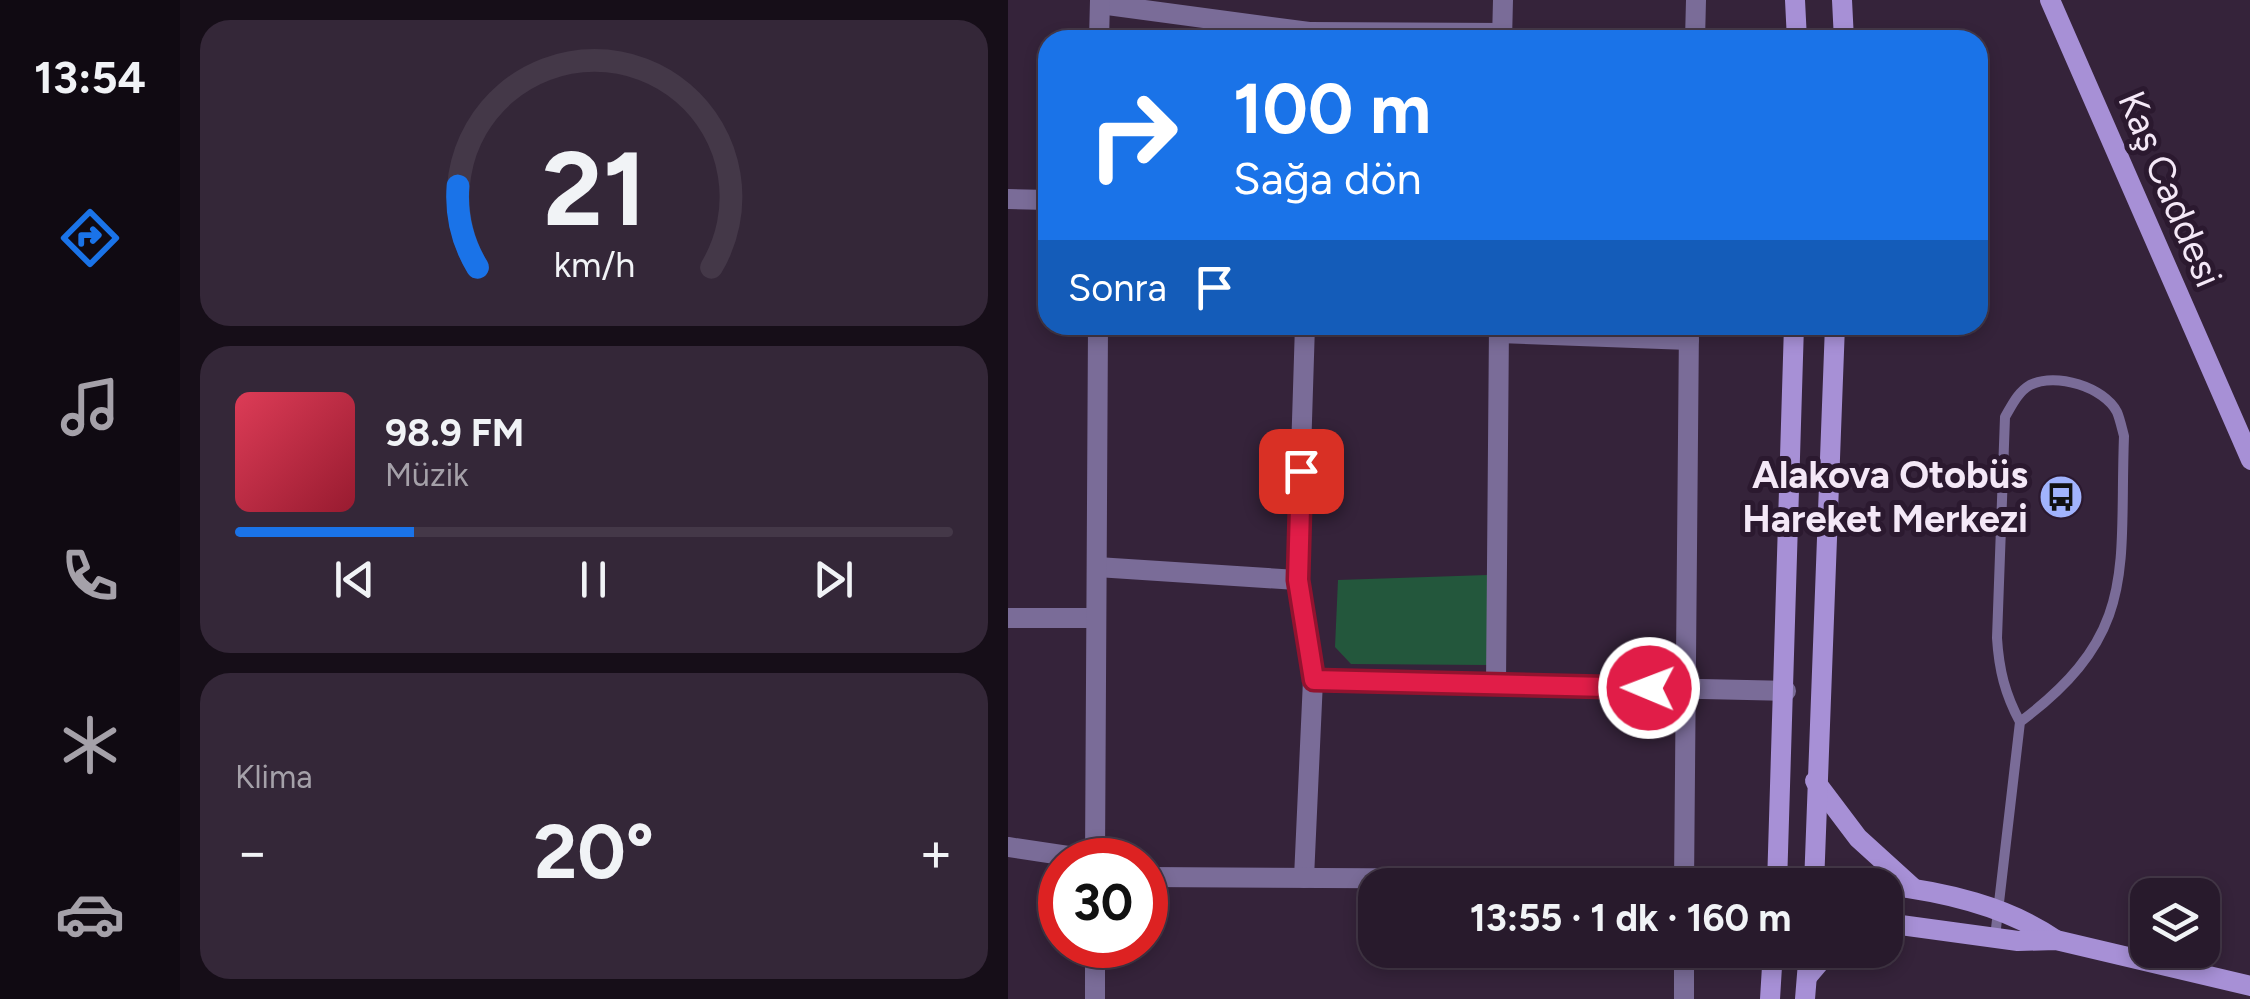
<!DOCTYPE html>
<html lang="tr">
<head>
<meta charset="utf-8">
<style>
	body { margin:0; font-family:Figtree,sans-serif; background:#342738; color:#f1f3f6; height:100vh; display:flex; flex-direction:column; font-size:38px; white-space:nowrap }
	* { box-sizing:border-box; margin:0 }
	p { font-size:32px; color:#a5a1a9 }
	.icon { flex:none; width:55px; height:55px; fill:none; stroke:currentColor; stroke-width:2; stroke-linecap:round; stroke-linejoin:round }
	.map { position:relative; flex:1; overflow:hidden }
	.side { display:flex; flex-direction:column; gap:20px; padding:20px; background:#160e18; width:828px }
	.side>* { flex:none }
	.top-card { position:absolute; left:30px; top:30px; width:950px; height:305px; border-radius:30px; box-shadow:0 5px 15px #0003,0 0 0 2px #443848; background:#1a73e8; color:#fff; overflow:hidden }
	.buttons { position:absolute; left:1122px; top:878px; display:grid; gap:20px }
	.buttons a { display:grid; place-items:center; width:90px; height:90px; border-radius:20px; background:#281a2c; box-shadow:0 5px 15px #0003,0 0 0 2px #443848; font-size:50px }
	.speed { position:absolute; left:30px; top:838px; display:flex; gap:20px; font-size:50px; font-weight:700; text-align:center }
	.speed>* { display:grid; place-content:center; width:130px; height:130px; border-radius:50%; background:#281a2c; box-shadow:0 5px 15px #0003,0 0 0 2px #443848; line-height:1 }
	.speed .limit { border:15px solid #d22; background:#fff; color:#111 }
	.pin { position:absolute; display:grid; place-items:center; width:85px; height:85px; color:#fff; margin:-42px; border-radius:20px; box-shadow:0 5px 15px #0006 }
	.me { position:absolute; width:110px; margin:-55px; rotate:271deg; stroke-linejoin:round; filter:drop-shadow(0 0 8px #0008) }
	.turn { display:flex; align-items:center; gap:35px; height:210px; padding:0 30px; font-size:45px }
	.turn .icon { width:130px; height:130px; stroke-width:2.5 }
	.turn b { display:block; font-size:70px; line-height:85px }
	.then { display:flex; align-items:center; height:95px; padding:0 30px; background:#0003; gap:20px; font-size:38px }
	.big { font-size:75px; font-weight:700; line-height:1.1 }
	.side .tile { flex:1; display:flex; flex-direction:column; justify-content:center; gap:15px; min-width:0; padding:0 35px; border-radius:30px; background:#342738 }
	.side .dial { align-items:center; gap:0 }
	.dial svg { height:260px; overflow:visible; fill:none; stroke:#443848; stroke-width:7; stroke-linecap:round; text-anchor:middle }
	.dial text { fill:#f1f3f6; stroke:none }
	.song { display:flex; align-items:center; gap:30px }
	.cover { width:120px; height:120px; border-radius:15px; background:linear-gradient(135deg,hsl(350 70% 55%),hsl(350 70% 35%)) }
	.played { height:10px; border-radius:5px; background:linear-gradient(90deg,#1a73e8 25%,#443848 25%) }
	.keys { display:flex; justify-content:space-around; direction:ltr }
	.heat { display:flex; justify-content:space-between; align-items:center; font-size:55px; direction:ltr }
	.trip { position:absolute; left:350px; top:868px; width:545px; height:100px; border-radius:30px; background:#281a2c; box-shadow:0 5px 15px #0003,0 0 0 2px #443848; font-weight:700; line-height:100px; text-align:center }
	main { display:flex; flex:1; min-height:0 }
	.menu { display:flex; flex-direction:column; width:180px; justify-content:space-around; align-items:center; background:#100a12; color:#a5a1a9 }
	.menu .icon { width:70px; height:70px }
	.menu .active { color:#1a73e8 }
	.menu b { font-size:45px; color:#f1f3f6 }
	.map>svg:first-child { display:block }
	.green { fill:#23573c }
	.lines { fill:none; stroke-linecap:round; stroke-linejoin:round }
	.lane { stroke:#7a6c98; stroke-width:10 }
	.street { stroke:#7a6c98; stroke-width:20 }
	.secondary { stroke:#a790d6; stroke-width:20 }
	.route-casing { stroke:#92132f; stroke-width:25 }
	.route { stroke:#e11d48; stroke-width:18 }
	.labels { text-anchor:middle; stroke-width:10; stroke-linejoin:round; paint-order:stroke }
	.street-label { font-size:38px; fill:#f4e8f7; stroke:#2b192f }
	.poi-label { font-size:38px; font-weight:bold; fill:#f4e8f7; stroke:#2b192f; text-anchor:end }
</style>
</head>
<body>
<main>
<nav class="menu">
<b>13:54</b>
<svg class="icon active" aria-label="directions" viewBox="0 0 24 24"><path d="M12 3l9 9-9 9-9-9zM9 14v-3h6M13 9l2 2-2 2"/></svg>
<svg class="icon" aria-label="music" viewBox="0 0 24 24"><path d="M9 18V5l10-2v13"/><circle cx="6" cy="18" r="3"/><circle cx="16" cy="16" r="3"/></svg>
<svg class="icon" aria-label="phone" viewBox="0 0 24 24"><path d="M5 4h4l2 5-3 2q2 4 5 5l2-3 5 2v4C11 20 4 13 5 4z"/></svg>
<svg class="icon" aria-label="climate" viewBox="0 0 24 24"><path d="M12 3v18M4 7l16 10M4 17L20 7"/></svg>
<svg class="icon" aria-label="car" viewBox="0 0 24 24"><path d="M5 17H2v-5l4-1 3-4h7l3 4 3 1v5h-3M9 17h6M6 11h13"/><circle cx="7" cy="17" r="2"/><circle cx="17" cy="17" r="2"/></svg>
</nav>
<section class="side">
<div class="tile dial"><svg viewBox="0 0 100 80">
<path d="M14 69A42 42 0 1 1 86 69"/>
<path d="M14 69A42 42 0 0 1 8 44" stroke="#1a73e8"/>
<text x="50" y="56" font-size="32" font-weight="700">21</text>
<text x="50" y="72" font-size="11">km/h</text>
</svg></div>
<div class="tile">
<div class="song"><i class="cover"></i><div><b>98.9 FM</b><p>Müzik</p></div></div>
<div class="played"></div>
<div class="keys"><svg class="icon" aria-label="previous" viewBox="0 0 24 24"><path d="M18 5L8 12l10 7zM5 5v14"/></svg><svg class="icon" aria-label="pause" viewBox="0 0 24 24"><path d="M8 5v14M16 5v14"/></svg><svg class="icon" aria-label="next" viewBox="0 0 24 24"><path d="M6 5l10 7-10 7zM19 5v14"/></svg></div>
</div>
<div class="tile"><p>Klima</p>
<div class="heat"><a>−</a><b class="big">20°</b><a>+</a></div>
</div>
</section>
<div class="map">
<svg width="1243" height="999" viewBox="0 0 1243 999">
	<rect width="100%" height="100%" fill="#35233a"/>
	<polygon class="green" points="479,575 479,665 343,664 327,647 330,580"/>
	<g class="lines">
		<path class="lane" d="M987 937 1012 722C997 694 991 670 989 638L997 417C1004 405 1010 392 1022 385 1048 372 1096 387 1109 412 1112 419 1114 429 1116 436 1111 570 1131 633 1012 722"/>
		<g class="street">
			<polyline points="92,4 301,32 301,40"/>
			<polyline points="301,32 495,33"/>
			<polyline points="91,40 92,0"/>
			<polyline points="494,40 495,0"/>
			<polyline points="687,40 688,0"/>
			<polyline points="0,199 40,200"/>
			<polyline points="491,333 681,340"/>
			<polyline points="89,567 289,580 305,680 296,878"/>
			<polyline points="289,580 297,325"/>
			<polyline points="0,618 88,618"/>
			<polyline points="305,680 778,691"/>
			<polyline points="488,684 491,325"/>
			<polyline points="0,847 87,860"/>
			<polyline points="87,860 90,325"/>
			<polyline points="138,877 676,880 734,885"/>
			<polyline points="676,885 681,325"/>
			<polyline points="676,950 676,999"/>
			<polyline points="87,999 87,945"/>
		</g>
		<g class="secondary">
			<polyline points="787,0 789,40"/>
			<polyline points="834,0 836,40"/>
			<polyline points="1042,0 1243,460"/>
			<polyline points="807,781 850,838 904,887"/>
			<polyline points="769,885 786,325"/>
			<polyline points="780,885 806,877 875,885"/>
			<polyline points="806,885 827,325"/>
			<path d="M878 885C937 892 999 906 1048 940"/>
			<polyline points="878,923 1010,941 1048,940 1243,986"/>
			<polyline points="799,977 822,950"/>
			<polyline points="762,999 765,950"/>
			<polyline points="797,999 801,950"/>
		</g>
	</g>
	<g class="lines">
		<defs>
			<polyline id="route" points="293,471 290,580 306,680 641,688"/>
		</defs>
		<use href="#route" class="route-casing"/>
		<use href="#route" class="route"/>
	</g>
	<defs>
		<symbol id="bus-disc" viewBox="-11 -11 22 22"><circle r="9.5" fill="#a1b3fd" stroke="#2b192f"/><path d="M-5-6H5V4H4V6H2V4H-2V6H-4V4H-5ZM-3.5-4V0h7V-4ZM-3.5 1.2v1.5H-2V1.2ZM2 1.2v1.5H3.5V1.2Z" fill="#111"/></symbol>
	</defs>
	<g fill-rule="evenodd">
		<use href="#bus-disc" x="1028" y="472" width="50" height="50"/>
	</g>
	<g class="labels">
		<g class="street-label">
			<text transform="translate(1162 189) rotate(67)" y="13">Kaş Caddesi</text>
		</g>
		<g class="poi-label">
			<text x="1020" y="488">Alakova Otobüs<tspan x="1020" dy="44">Hareket Merkezi</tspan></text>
		</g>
	</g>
</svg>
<div class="buttons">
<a><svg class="icon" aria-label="layers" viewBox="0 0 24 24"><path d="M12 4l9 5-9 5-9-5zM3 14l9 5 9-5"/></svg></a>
</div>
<div class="speed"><div class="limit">30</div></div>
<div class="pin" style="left:293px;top:471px;background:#d93025"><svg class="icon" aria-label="arrive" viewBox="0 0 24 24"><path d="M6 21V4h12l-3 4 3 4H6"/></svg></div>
<svg class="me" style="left:641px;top:688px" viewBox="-20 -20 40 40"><circle r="17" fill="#e11d48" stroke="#fff" stroke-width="3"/><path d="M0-11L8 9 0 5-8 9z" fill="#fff"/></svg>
<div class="trip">13:55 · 1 dk · 160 m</div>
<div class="top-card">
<div class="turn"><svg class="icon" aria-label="right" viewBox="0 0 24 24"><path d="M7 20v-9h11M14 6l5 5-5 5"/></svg><div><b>100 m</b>Sağa dön</div></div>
<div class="then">Sonra<svg class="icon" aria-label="arrive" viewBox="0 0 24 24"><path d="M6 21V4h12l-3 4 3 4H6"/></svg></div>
</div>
</div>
</main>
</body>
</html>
